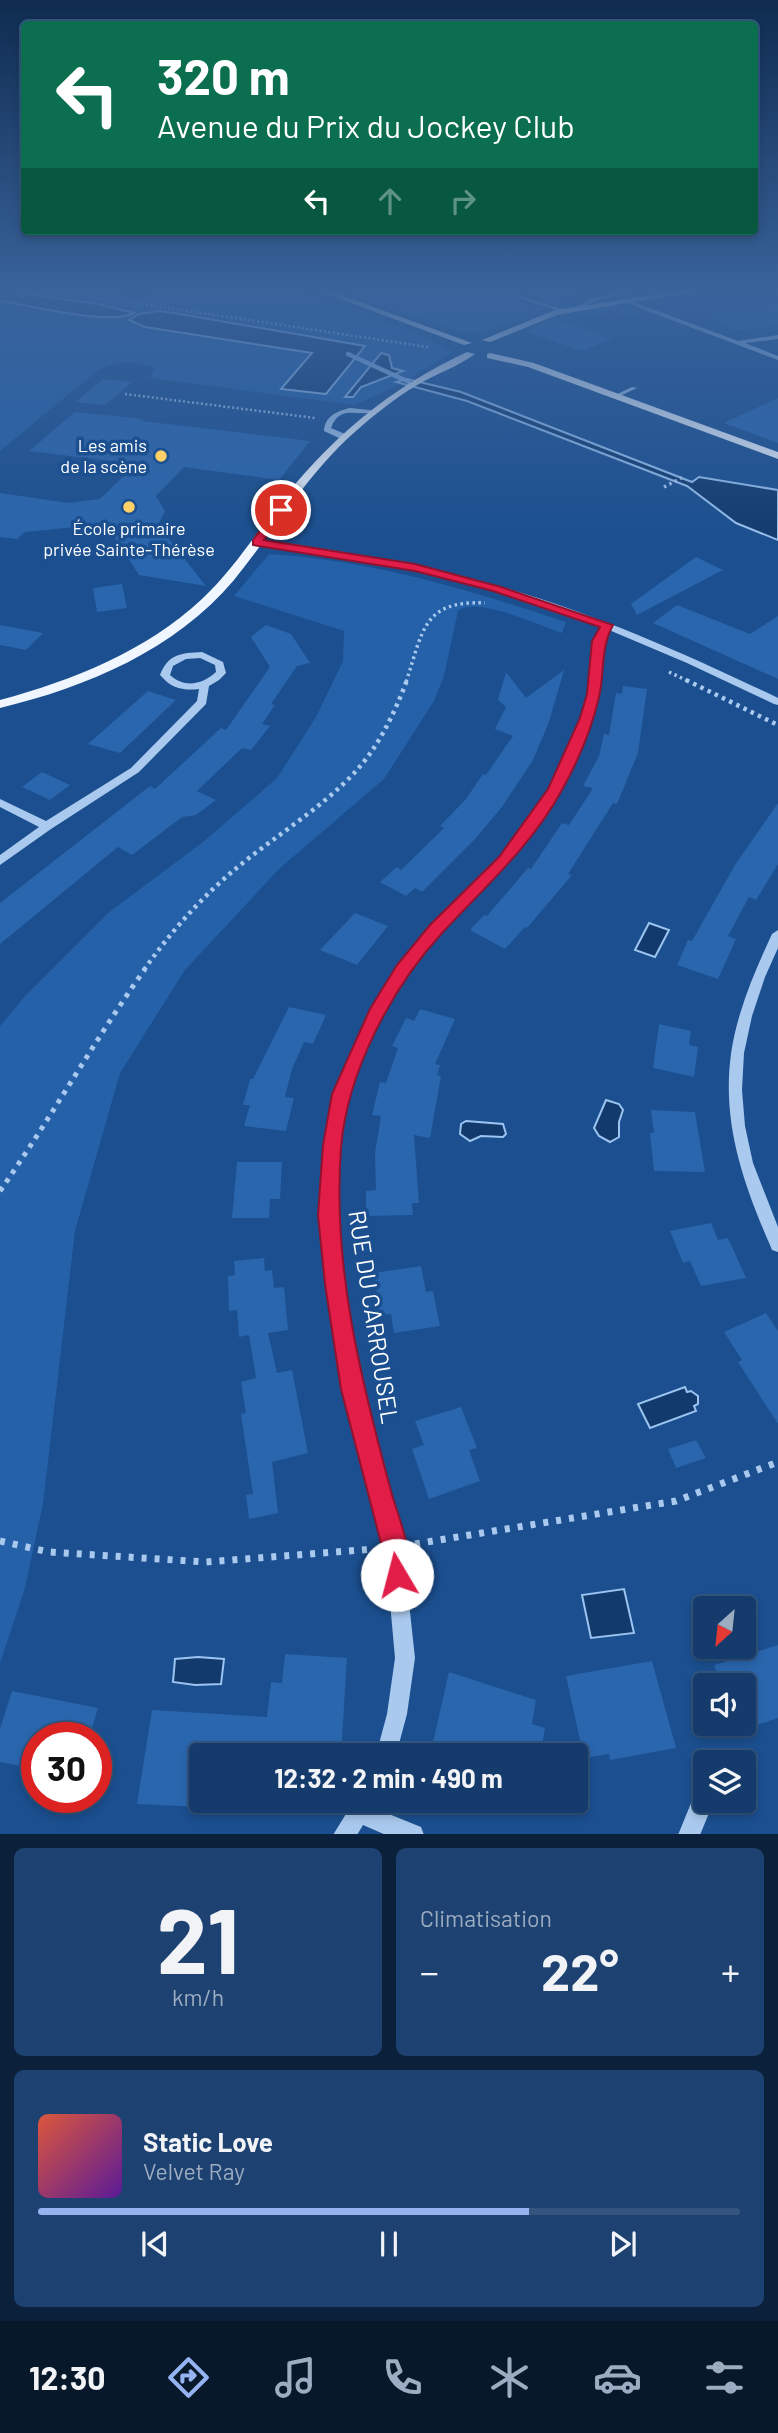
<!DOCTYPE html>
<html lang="fr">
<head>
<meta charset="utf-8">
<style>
	body { margin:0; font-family:Barlow,sans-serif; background:#1d4271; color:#f1f3f6; height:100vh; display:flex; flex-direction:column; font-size:26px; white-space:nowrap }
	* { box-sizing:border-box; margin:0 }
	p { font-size:23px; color:#9dadc1 }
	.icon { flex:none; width:38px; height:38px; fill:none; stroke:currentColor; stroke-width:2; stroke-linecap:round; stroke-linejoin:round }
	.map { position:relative; height:1834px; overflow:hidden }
	.drawer { display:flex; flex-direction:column; gap:14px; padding:14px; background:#0b203b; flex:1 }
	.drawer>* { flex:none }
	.top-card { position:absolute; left:21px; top:21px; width:737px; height:214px; border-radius:7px; box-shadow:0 4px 10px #0003,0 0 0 2px #33557e; background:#0b6e4f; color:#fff; overflow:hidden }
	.needle { width:46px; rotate:207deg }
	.buttons { position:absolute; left:693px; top:1596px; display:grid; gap:14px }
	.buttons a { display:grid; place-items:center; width:63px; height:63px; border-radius:7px; background:#143b6b; box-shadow:0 4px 10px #0003,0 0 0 2px #33557e; font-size:35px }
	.speed { position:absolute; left:21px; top:1722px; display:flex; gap:14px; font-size:35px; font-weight:700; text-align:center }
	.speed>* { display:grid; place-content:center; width:91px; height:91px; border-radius:50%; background:#143b6b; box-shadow:0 4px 10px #0003,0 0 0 2px #33557e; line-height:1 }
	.speed .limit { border:10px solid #d22; background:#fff; color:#111 }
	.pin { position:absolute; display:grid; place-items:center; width:60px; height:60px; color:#fff; margin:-30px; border:4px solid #fff; border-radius:50%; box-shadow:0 2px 7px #0007 }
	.me { position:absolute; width:77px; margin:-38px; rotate:352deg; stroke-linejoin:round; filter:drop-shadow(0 0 5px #0008) }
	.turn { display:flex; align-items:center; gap:24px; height:147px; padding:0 21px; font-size:32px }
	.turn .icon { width:91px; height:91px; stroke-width:2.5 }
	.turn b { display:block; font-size:49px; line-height:60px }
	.lanes { display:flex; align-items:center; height:66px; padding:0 21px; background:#0003; justify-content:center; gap:35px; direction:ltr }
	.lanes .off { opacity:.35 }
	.big { font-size:52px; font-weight:700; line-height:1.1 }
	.drawer .widget { flex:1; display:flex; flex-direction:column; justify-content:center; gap:10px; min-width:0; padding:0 24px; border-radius:10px; background:#1d4271 }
	.drawer .dial { align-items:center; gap:0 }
	.dial b { font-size:91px; line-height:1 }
	.song { display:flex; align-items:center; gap:21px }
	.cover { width:84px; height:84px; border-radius:10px; background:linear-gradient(135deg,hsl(10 70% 55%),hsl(270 70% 35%)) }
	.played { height:7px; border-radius:4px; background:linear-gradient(90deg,#95b2f1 70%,#33557e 70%) }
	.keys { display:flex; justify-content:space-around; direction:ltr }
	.heat { display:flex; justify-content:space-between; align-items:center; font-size:38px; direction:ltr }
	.drawer .tiles { flex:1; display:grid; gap:14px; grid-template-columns:1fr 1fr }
	.widget:last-child { grid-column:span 2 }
	.trip { position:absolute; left:189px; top:1743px; width:399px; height:70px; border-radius:7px; background:#143b6b; box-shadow:0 4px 10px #0003,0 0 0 2px #33557e; font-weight:700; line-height:70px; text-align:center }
	.dock { display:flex; height:112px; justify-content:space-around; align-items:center; background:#08182b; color:#9dadc1 }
	.dock .icon { width:49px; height:49px }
	.dock .active { color:#95b2f1 }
	.dock b { font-size:32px; color:#f1f3f6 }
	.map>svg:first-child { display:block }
	.green { fill:#2461a8 }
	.water { fill:#123a6d; stroke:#9cc4f0; stroke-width:2 }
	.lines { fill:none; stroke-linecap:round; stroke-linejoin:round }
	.stream { stroke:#9cc4f0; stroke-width:4.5 }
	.building { fill:#2a66ad }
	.path-far4 { stroke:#a9c9ee; stroke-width:2.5; stroke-dasharray:2 2.5; stroke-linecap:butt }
	.path-far3 { stroke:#a9c9ee; stroke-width:3.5; stroke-dasharray:2.5 3.5; stroke-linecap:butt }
	.path-far2 { stroke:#a9c9ee; stroke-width:4.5; stroke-dasharray:3.5 4.5; stroke-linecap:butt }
	.path-far1 { stroke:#a9c9ee; stroke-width:5; stroke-dasharray:4.5 6; stroke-linecap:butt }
	.path { stroke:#a9c9ee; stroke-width:7; stroke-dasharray:5 8; stroke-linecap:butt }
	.minor { fill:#a9c9ee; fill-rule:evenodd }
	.major { fill:#f0f6ff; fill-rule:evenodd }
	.route { fill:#e11d48; stroke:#92132f; stroke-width:2 }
	.poi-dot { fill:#ffd166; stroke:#1b4f8f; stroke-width:2.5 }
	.labels { text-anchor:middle; stroke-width:7; stroke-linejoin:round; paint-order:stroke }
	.far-poi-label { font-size:18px; fill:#fff; stroke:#1b4f8f; text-anchor:end }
	.near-street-label { font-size:24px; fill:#fff; stroke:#1b4f8f }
</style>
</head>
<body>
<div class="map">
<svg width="778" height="1835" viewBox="0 0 778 1835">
	<rect width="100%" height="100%" fill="#1b4f8f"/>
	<g class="green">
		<path d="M0 290H121L153 295 162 290H304L427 338 453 352 397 386 354 405 150 378 155 368C135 359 116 361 97 371L0 451Z"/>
		<polygon points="615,305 640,311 635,316 613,313 543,322 571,314"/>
		<path d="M269 554C372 560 469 590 566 622L562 633C540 626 477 596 458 611L444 676 434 701 384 779 279 869 185 970 120 1073 75 1231 43 1504 25 1588 0 1663V1026L25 996 108 913 203 842 277 778 316 717 343 661 344 631 234 596Z"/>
	</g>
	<g class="water">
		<path d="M0 290 98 304 134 313C109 326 31 305 0 301Z"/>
		<polygon points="159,311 174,313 365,346 326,394 281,389 312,353 145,327 129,320 139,314"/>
		<polygon points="381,353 389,355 392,368 403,371 361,387 353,397 345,397"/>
		<polygon points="407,379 461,392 692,482 699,477 778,490 778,540 736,523 687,486 467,401 396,382"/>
		<polygon points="649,923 669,930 655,957 635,950"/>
		<polygon points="606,1100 619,1104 623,1110 619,1122 619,1137 610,1142 599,1136 594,1128"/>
		<polygon points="466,1121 503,1124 506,1134 503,1137 481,1136 470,1141 460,1134 461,1124"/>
		<polygon points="685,1387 687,1392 691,1391 698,1396 698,1404 694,1406 696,1411 650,1428 638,1404"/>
		<polygon points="624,1589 634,1633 591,1638 582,1595"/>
		<polygon points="198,1657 224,1659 221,1684 195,1685 173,1682 175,1659"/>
	</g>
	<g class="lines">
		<polyline class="stream" points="348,354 409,382"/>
	</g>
	<g class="building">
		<polygon points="347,290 490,290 546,309 510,325 503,323 481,332 465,333 350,296 346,294"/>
		<polygon points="510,290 591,290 557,305"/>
		<polygon points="778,303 778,325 736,331 707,313"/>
		<polygon points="555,318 573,325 613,339 581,351 525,331"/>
		<polygon points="103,379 132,382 105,405 76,402"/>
		<polygon points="778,398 778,443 724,423"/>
		<polygon points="75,412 144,419 142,421 310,441 279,480 184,467 156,496 165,511 158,525 206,586 139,575 106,524 25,532 17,539 0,537 0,493 68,503 100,499 136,464 29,451"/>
		<polygon points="696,557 723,570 637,615 631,604"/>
		<polygon points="122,584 127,608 97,612 93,588"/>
		<polygon points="677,605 750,634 778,616 778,679 653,623"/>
		<polygon points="0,625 43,633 26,650 0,645"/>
		<polygon points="266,625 291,634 310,663 297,666 271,704 275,705 262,724 270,726 251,750 242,748 197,791 216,800 196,815 182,817 132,855 118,847 0,944 0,903 150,786 155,789 221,728 226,730 270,667 251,637"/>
		<polygon points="564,670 549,722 533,760 502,807 475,839 422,892 415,888 406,896 380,882 397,867 401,870 444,828 440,826 466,799 483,774 486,775 513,736 495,729 506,707 498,700 506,672 526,698"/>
		<polygon points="623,686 647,689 638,753 617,804 613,803 568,874 572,875 527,928 525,927 505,949 470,930 484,915 487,916 528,868 531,869 562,823 569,825 593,788 583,786 599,756 604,734 609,735 616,693 622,694"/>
		<polygon points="148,691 176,700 120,753 88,744"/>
		<polygon points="42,772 70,785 50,800 22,787"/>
		<polygon points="778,803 778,864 756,900 749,897 728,936 736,939 718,979 677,965 688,940 692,941 735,865"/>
		<polygon points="355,913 388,926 357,965 320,950"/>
		<polygon points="289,1007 326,1015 313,1044 304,1042 292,1069 285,1097 294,1098 286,1131 244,1126 250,1105 243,1105 250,1079 253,1079"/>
		<polygon points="420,1009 455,1019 435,1064 440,1065 437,1075 441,1076 430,1138 414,1135 419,1203 412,1203 413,1215 366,1216 366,1191 376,1190 375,1153 381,1116 372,1115 380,1082 386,1083 398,1048 392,1046 406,1018 414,1021"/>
		<polygon points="659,1024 691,1031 689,1045 698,1047 694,1077 653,1068"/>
		<polygon points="651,1110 695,1112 705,1172 654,1171 650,1133 654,1133"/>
		<polygon points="237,1162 282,1162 280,1199 270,1199 269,1218 232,1218"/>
		<polygon points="711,1223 718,1240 728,1238 746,1278 701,1286 690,1261 683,1263 670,1231"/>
		<polygon points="264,1258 265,1271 272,1270 274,1288 284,1287 288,1330 268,1333 277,1373 292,1370 308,1453 272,1462 278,1513 249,1519 246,1495 253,1494 241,1414 246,1413 241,1382 256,1378 249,1335 239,1337 237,1310 229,1311 228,1276 235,1275 234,1261"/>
		<polygon points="421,1266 426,1292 433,1291 440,1326 394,1333 391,1314 380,1315 374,1273"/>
		<polygon points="766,1313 778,1331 778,1424 738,1362 742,1360 724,1332"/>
		<polygon points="461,1407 477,1448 469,1450 480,1481 429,1499 412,1449 424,1445 415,1421"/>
		<polygon points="696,1440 706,1458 676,1468 668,1449"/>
		<polygon points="778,1645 778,1718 740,1731 737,1724 744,1724 744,1685 722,1685 714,1665"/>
		<polygon points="285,1654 347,1658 341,1755 239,1749 238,1755 201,1755 201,1807 137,1804 152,1710 267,1717 271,1682 282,1683"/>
		<polygon points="652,1661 676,1748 610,1760 609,1754 584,1758 566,1676"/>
		<polygon points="449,1672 536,1700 532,1724 545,1728 541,1754 527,1750 526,1755 441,1755 431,1751"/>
		<polygon points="12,1691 98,1708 89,1738 37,1738 37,1769 0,1762 0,1729"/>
	</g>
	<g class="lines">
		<g class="path-far4">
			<polyline points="48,290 428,347"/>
			<polyline points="146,290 167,295"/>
			<polyline points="715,291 728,290"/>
			<polyline points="151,305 176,290"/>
			<polyline points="125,394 315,418"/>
		</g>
		<g class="path-far3">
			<polyline points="664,487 685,476"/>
			<polyline points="669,672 690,682"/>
			<path d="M406 682C423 632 422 600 485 603"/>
		</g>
		<g class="path-far2">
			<polyline points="686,680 778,725"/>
			<path d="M144 970C169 934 199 900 233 871 275 835 341 797 371 752 386 731 398 704 407 680"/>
		</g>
		<path class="path-far1" d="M0 1191C51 1118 94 1041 145 969"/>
		<g class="path">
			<polyline points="0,1541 49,1552 206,1562 375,1549"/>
			<polyline points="415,1544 676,1501 778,1462"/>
		</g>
		<g class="minor">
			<polygon points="493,290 502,290 568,311 563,312"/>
			<polygon points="630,290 640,290 595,301 577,310 572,309 591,299"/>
			<polygon points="660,290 668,290 673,293 670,295"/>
			<polygon points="623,298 738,341 778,335 778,339 745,343 778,356 778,360 621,301"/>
			<polygon points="632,387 637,388 618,397 613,396"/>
			<path d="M350 408 370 410 374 412C357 417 340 404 331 428L345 434V438H339L324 431C325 416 337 411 350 408Z"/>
			<path d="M257 539C326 549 394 559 461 576 572 603 676 649 778 698V705L774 704 687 663 609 630 603 641 598 694 592 718 560 790 508 863 440 932 408 973 385 1010 348 1094 339 1145 336 1215 361 1389 403 1547 415 1658 407 1714 396 1755H376L387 1714 395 1658 385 1547 343 1389 320 1215 325 1145 334 1094 372 1009 398 967 432 926 500 857 550 789 582 718 588 694 593 641 601 627C534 600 463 579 391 565 346 556 299 553 254 544V540Z"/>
			<path d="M202 652 223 662 226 673 219 680 209 686 206 704 139 772 51 829 0 865V855L39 827 0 807V799L46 821 131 768 197 701 199 689C184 691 171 688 162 677L160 675C168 654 181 653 202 652ZM200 658 215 665 216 672C202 685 184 688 170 675L173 666 186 659Z"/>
			<path d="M778 930V948L765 977 752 1016 744 1053 742 1090 745 1126 753 1163 778 1227V1252L772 1250 770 1245C737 1169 714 1098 740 1014 748 987 760 960 772 934Z"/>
			<polygon points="704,1788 705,1801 714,1801 700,1835 678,1835 696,1791"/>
			<polygon points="354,1801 377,1801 374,1808 421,1827 424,1835 386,1835 363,1825 357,1835 333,1835"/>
		</g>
		<g class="major">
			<polygon points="316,290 327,290 472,343 464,345"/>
			<polygon points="685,290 704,290 557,315 490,342 482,340 555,310"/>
			<path d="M467 352 475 354C459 366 436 374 419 384 393 399 369 419 347 439 303 481 272 533 234 580 175 650 87 687 0 708V700C74 680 146 651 202 599 231 572 252 539 276 508 328 440 389 388 467 352Z"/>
			<polygon points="490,353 534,363 778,452 778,459 528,367 487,358 487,354"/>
		</g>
	</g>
	<linearGradient id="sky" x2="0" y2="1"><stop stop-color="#0f2b4f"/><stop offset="0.53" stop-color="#39639b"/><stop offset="1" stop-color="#39639b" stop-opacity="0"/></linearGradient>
	<rect width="778" height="547" fill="url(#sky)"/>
	<path class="route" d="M281 506 286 510 264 540 415 564 501 587 613 625C600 649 605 672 599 697 592 728 577 763 562 790 533 844 485 887 443 932 392 987 347 1072 341 1148 332 1265 361 1380 391 1491 398 1518 417 1557 406 1584L397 1587 388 1584 382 1547 341 1389 325 1284 318 1215 323 1145 332 1094 370 1009 397 965 430 925 499 857 548 789 580 718 587 694 592 641 600 627 493 591 415 571 253 545V540L277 507Z"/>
	<g class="poi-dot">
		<circle cx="161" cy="456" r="7"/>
		<circle cx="129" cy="507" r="7"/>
	</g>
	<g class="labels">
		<g class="far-poi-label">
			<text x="147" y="452">Les amis<tspan x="147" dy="21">de la scène</tspan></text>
			<text x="129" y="535" text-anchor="middle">École primaire<tspan x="129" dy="21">privée Sainte-Thérèse</tspan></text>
		</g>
		<g class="near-street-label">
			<text transform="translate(373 1317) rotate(81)" y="8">RUE DU CARROUSEL</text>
		</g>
	</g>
</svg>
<div class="buttons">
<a><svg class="needle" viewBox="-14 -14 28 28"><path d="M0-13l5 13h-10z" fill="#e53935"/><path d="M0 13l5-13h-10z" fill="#9dadc1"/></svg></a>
<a><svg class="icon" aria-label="sound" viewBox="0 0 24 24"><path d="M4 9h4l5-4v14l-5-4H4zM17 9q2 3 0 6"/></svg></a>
<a><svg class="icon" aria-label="layers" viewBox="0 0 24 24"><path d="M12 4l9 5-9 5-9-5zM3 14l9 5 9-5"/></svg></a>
</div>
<div class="speed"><div class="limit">30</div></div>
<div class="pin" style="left:281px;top:510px;background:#d93025"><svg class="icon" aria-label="arrive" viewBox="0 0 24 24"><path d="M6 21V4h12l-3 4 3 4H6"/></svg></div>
<svg class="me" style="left:397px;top:1575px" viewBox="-20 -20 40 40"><circle r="19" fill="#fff"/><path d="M0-13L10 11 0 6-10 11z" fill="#e11d48"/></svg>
<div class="trip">12:32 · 2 min · 490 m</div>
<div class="top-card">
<div class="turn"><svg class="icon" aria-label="left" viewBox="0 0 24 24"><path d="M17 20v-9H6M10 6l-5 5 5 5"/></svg><div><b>320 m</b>Avenue du Prix du Jockey Club</div></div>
<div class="lanes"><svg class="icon" aria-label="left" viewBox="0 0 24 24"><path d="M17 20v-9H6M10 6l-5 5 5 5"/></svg><svg class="icon off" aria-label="ahead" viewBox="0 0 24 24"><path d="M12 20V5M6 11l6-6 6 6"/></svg><svg class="icon off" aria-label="right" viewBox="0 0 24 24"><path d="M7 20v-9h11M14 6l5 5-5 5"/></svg></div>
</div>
</div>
<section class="drawer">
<div class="tiles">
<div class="widget dial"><b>21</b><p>km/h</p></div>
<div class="widget"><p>Climatisation</p>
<div class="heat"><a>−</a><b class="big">22°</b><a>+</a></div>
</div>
<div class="widget">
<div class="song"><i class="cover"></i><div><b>Static Love</b><p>Velvet Ray</p></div></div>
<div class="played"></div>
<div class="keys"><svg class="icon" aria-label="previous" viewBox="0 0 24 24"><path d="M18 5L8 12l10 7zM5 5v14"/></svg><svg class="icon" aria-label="pause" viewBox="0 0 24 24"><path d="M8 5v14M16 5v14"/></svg><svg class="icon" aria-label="next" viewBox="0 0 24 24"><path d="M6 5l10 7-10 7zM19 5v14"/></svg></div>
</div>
</div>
</section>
<nav class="dock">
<b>12:30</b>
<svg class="icon active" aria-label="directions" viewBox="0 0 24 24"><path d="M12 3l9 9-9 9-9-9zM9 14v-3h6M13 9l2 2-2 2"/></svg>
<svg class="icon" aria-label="music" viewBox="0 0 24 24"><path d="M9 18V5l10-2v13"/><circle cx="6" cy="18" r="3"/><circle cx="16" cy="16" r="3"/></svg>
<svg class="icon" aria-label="phone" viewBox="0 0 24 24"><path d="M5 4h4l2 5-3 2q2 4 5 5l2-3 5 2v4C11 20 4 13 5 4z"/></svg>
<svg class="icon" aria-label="climate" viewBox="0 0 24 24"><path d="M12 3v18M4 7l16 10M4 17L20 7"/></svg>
<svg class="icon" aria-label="car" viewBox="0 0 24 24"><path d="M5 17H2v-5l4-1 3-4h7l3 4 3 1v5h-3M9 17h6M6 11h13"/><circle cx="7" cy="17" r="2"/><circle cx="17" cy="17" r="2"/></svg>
<svg class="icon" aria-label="filters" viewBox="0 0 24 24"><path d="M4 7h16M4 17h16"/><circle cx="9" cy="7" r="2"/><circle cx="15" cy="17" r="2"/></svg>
</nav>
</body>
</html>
